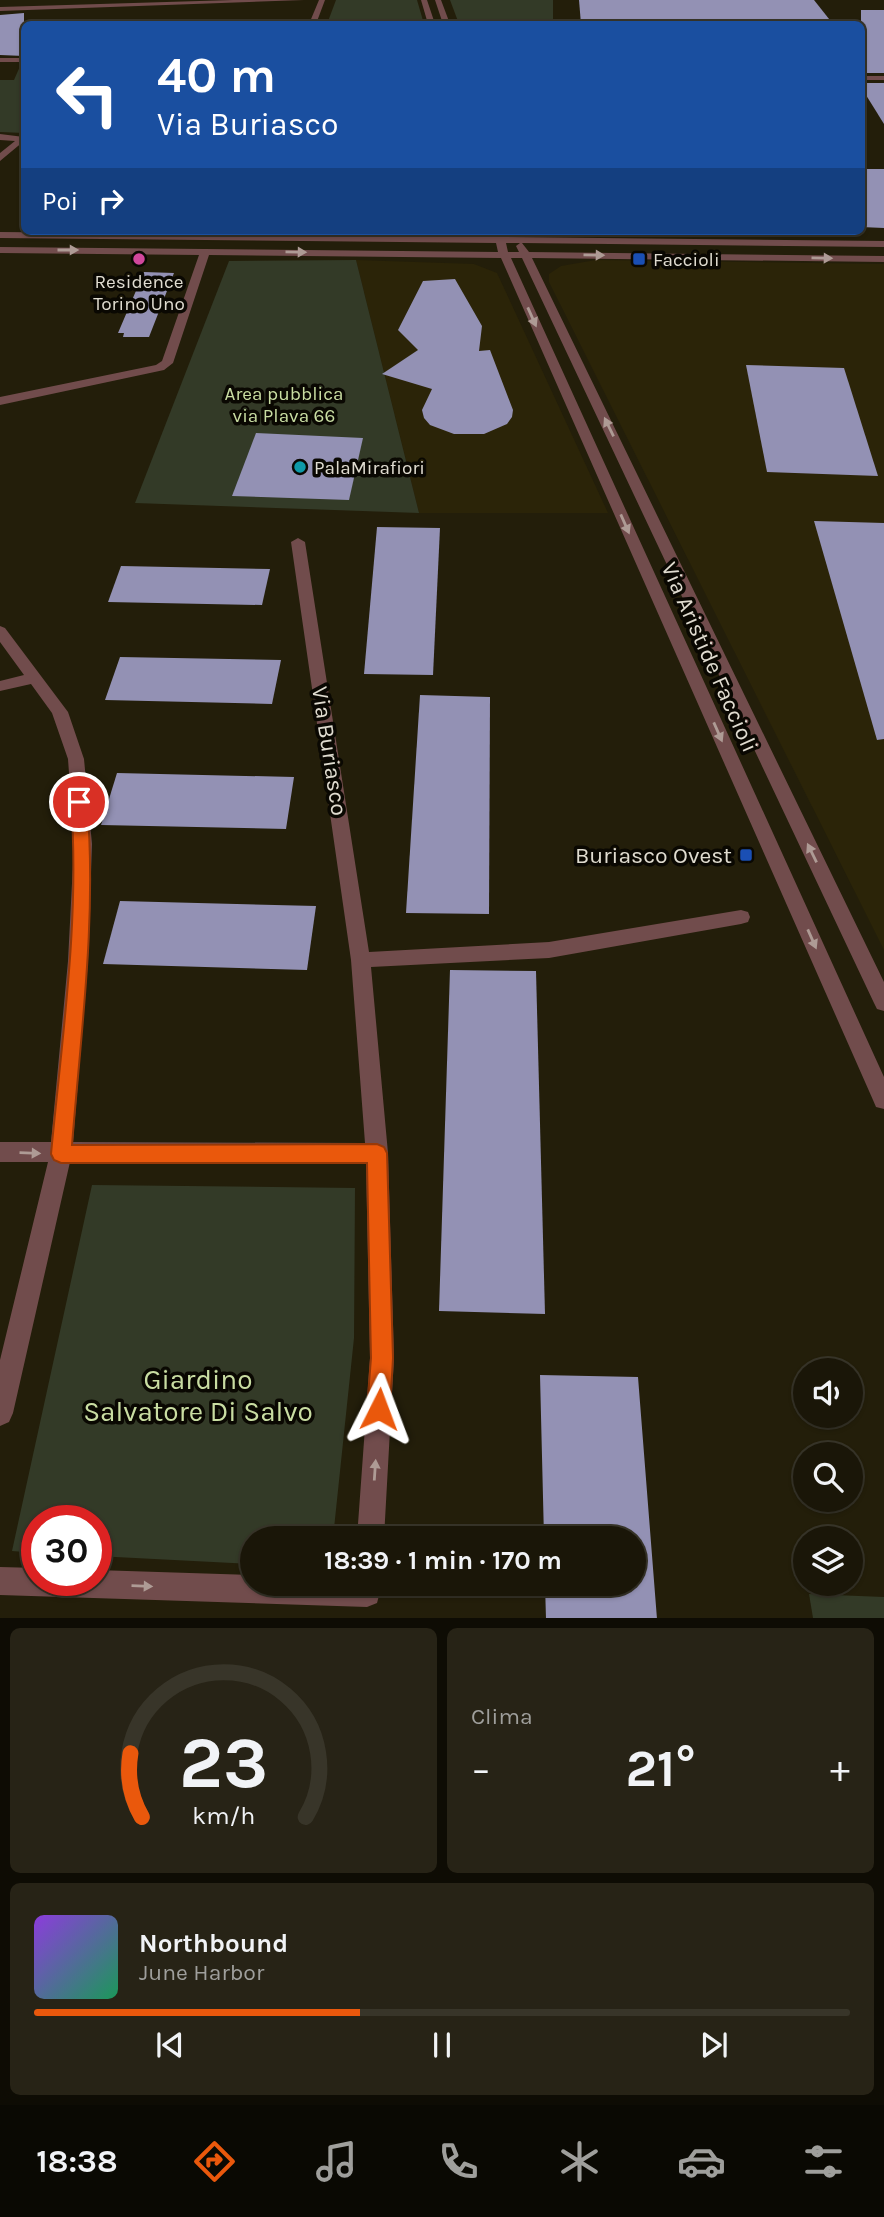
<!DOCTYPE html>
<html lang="it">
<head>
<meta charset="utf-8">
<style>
	body { margin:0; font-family:Karla,sans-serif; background:#272316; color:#f1f3f6; height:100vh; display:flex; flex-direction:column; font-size:26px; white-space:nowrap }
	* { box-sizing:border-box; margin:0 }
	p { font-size:23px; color:#9f9f9c }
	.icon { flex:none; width:38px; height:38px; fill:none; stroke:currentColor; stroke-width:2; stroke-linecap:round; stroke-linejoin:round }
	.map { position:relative; height:1618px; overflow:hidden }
	.drawer { display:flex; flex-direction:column; gap:10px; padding:10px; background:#0e0c04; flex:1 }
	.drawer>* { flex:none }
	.guide { position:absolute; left:21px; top:21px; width:844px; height:214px; border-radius:10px; box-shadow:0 2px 5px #0004,0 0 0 2px #383529; background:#1a4fa0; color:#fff; overflow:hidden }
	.controls { position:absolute; left:793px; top:1358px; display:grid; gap:14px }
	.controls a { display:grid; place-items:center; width:70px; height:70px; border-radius:50%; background:#1a1608; box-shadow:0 2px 5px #0004,0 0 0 2px #383529; font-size:35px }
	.speed { position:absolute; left:21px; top:1505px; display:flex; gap:14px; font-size:35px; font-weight:700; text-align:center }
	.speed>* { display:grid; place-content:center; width:91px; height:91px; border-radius:50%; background:#1a1608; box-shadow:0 2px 5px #0004,0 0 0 2px #383529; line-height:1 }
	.speed .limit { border:10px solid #d22; background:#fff; color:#111 }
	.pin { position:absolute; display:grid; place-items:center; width:60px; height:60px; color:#fff; margin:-30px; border:4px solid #fff; border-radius:50%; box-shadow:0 2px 7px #0007 }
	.me { position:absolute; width:77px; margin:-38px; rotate:3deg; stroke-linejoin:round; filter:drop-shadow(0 0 5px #0008) }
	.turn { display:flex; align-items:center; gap:24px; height:147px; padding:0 21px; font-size:32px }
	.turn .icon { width:91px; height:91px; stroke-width:2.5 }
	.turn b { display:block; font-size:49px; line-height:60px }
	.then { display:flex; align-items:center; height:66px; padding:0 21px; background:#0003; gap:14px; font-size:26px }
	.big { font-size:52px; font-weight:700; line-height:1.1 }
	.drawer .card { flex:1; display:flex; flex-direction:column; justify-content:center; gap:10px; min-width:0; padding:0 24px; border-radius:10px; background:#272316 }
	.drawer .dial { align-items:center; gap:0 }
	.dial svg { height:182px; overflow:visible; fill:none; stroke:#383529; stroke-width:7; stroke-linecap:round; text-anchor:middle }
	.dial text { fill:#f1f3f6; stroke:none }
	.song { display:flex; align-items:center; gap:21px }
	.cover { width:84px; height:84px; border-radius:10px; background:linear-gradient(135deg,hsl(270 70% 55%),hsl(150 70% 35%)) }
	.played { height:7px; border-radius:4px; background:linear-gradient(90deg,#ea580c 40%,#383529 40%) }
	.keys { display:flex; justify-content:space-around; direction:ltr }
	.heat { display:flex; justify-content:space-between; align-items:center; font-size:38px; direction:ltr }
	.drawer .tiles { flex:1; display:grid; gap:10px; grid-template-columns:1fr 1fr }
	.card:last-child { grid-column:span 2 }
	.trip { position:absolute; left:240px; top:1526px; width:406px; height:70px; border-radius:35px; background:#1a1608; box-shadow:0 2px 5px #0004,0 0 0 2px #383529; font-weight:700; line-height:70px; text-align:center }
	.dock { display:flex; height:112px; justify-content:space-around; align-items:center; background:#0a0903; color:#9f9f9c }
	.dock .icon { width:49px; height:49px }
	.dock .on { color:#ea580c }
	.dock b { font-size:32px; color:#f1f3f6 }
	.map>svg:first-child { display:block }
	.built { fill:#2b2408 }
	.green { fill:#333a27 }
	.building { fill:#9391b4 }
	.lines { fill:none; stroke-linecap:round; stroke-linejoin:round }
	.minor { fill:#714c4c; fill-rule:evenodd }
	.oneway { fill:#ae9b95 }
	.route { fill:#ea580c; stroke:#983908; stroke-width:2 }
	.hotel-dot { fill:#d1479c; stroke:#0a0802; stroke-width:2.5 }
	.transit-dot { fill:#1a4fb4; stroke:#0a0802; stroke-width:2.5 }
	.culture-dot { fill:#0f9aa8; stroke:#0a0802; stroke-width:2.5 }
	.labels { text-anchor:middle; stroke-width:7; stroke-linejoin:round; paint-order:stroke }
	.far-poi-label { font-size:19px; fill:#e0dcd0; stroke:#0a0802; text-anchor:start }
	.far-park-label { font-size:19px; fill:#c9dda2; stroke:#0a0802 }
	.street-label { font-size:23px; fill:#e0dcd0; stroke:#0a0802 }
	.poi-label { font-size:23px; fill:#e0dcd0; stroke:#0a0802; text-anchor:end }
	.near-park-label { font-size:28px; fill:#c9dda2; stroke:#0a0802 }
</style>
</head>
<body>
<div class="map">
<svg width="884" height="1619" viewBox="0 0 884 1619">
	<rect width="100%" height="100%" fill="#231e0a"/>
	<g class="built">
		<polygon points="356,260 474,264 497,273 608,513 419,513"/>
		<polygon points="596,260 884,264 884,950 549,282 549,274 561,266"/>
	</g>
	<g class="green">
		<polygon points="336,0 417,0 424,24 327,24"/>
		<polygon points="450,0 553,0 553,24 459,24"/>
		<polygon points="21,64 24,64 24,133 0,132 0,80 14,80"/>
		<polygon points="356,260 419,513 135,503 229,261"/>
		<polygon points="92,1185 355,1188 354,1338 333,1538 252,1538 252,1564 96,1556 96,1521 37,1521 37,1553 12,1551"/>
		<polygon points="809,1594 884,1597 884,1618 813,1618"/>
	</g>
	<g class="building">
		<polygon points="579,0 814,0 833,24 581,24"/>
		<rect x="861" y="10" width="23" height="63"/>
		<polygon points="24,13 24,56 0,55 0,15"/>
		<polygon points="861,83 884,83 884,124 861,87"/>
		<polygon points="861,169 884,169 884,228 861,227"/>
		<polygon points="144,272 174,273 149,337 123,337 124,333 118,333"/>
		<polygon points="455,279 482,326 479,351 490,350 513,410 512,417 507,424 484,434 454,434 430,425 424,418 422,410 432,389 382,374 418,350 398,330 423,281"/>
		<polygon points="746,365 844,368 878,476 767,472"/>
		<polygon points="256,433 363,438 349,500 232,496"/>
		<polygon points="814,521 884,523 884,739 877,740"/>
		<polygon points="377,527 440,528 433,675 364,674"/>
		<polygon points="121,566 270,569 262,605 108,602"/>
		<polygon points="120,657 281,660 272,704 105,700"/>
		<polygon points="420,695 490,697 489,914 406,913"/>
		<polygon points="117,773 294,777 286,829 101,825"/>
		<polygon points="120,901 316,906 307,970 103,964"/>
		<polygon points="450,970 536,971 545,1314 439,1311"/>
		<polygon points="540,1375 638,1377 657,1619 546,1619 545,1584 634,1584 634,1538 544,1538"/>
	</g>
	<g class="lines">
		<g class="minor">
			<polygon points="233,0 304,0 0,11 0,7"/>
			<polygon points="319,0 325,0 316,24 309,24"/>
			<polygon points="421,0 427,0 435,24 428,24"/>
			<polygon points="435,0 441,0 450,24 443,24"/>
			<rect x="0" y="58" width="24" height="4"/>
			<rect x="861" y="76" width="23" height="4"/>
			<polygon points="0,134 24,137 24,141 0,161 0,153 15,141 0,140"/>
			<path d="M492 231H502L504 237 884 241V247L522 243 529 252 884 256V262L532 258 884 982V1011L877 1009 874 1003 522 258H511L884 1077V1109L876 1107 873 1100 501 258 209 255 173 363 164 370 0 405V397L156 365 162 361 199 255 0 253V247L498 252 496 243 0 238V232L494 237ZM506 243H520L516 246 519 252H508Z"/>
			<polygon points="298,538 305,542 369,952 549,942 741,910 748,912 750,917 748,922 741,924 549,958 371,967 388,1153 394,1358 384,1538 357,1538 370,1358 366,1163 70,1162 13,1413 9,1422 0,1426 0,1360 48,1162 0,1162 0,1142 51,1142 68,961 74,844 68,759 52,713 31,684 0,691 0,681 24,675 0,642 0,626 5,628 68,712 84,759 92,844 88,961 73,1142 365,1143 351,960 291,542"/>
			<polygon points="0,1567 37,1568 37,1580 96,1580 96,1570 252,1575 252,1584 382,1584 377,1603 367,1607 0,1595"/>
		</g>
	</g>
	<defs><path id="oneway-solid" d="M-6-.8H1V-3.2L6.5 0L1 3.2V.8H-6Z" transform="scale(1.75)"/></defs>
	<g class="oneway">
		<use href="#oneway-solid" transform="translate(68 250)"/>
		<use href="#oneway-solid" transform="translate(296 252) rotate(1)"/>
		<use href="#oneway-solid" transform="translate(594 255) rotate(1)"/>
		<use href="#oneway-solid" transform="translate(822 258) rotate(1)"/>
		<use href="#oneway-solid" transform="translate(532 317) rotate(66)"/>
		<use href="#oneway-solid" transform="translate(609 427) rotate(-116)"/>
		<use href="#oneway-solid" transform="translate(625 524) rotate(66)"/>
		<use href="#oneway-solid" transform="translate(718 732) rotate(66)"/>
		<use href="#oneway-solid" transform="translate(812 853) rotate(-116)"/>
		<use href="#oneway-solid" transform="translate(812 939) rotate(66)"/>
		<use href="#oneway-solid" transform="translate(30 1153) rotate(2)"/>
		<use href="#oneway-solid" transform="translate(375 1470) rotate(-86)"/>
		<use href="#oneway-solid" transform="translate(142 1586) rotate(2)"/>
	</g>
	<path class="route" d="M79 796 87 802C97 916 81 1031 72 1145L377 1144 384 1147 387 1153 393 1358 390 1409 387 1417 379 1421 371 1417 367 1409 371 1358 367 1163H61L54 1160 51 1154C62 1037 80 919 71 802Z"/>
	<circle class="hotel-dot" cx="139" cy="259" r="7"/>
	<g class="transit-dot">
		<rect x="632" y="252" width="14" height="14" rx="3.5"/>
		<rect x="739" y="848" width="14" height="14" rx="3.5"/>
	</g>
	<circle class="culture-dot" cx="300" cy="467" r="7"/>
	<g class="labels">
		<g class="far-poi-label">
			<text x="653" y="266">Faccioli</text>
			<text x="139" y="288" text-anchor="middle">Residence<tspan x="139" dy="22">Torino Uno</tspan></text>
			<text x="314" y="474">PalaMirafiori</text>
		</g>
		<g class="far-park-label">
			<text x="284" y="400">Area pubblica<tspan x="284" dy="22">via Plava 66</tspan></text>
		</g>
		<g class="street-label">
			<text transform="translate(710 657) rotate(66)" y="8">Via Aristide Faccioli</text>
			<text transform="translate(330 751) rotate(81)" y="8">Via Buriasco</text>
		</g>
		<g class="poi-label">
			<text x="732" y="863">Buriasco Ovest</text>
		</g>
		<g class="near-park-label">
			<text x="198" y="1389">Giardino<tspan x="198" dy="32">Salvatore Di Salvo</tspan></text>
		</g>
	</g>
</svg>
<div class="controls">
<a><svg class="icon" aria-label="sound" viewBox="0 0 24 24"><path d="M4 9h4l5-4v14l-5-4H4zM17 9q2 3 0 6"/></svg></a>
<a><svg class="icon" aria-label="search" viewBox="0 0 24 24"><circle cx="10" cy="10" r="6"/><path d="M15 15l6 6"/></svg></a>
<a><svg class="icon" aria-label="layers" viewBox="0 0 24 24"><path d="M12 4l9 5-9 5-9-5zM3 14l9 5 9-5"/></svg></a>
</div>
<div class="speed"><div class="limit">30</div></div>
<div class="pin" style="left:79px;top:802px;background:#d93025"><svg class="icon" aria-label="arrive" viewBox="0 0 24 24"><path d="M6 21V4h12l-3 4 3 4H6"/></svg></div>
<svg class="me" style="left:379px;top:1409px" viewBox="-20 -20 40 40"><path d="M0-17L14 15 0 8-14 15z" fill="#ea580c" stroke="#fff" stroke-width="4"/></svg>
<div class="trip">18:39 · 1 min · 170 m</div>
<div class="guide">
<div class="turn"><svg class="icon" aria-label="left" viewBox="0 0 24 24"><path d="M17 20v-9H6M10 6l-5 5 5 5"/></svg><div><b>40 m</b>Via Buriasco</div></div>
<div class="then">Poi<svg class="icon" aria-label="right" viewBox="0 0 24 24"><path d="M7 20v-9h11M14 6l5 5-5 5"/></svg></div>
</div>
</div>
<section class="drawer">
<div class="tiles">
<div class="card dial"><svg viewBox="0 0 100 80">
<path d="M14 69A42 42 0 1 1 86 69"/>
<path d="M14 69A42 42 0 0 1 9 41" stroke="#ea580c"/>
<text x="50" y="56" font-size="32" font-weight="700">23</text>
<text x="50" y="72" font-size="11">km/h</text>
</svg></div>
<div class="card"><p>Clima</p>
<div class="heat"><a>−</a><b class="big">21°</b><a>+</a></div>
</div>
<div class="card">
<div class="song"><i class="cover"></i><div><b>Northbound</b><p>June Harbor</p></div></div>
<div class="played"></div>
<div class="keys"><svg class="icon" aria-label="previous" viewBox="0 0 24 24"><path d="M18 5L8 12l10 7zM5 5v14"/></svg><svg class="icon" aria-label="pause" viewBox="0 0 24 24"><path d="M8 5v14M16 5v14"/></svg><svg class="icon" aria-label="next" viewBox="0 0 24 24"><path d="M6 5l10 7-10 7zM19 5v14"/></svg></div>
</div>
</div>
</section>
<nav class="dock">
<b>18:38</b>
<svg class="icon on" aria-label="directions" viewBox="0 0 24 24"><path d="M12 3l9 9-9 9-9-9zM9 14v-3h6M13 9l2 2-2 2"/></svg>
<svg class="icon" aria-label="music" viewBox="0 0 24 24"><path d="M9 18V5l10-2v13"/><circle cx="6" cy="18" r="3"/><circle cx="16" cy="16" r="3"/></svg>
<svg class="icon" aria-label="phone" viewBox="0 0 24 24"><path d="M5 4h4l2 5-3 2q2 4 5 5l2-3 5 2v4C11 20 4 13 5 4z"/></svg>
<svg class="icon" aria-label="climate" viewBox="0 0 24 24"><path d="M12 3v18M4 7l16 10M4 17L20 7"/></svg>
<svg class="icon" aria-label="car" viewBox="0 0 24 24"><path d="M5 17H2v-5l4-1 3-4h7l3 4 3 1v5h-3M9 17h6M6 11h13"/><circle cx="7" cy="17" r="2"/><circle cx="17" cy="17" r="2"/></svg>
<svg class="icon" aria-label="filters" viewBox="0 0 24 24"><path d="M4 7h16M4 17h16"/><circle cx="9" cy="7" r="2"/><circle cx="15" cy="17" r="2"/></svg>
</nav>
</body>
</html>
